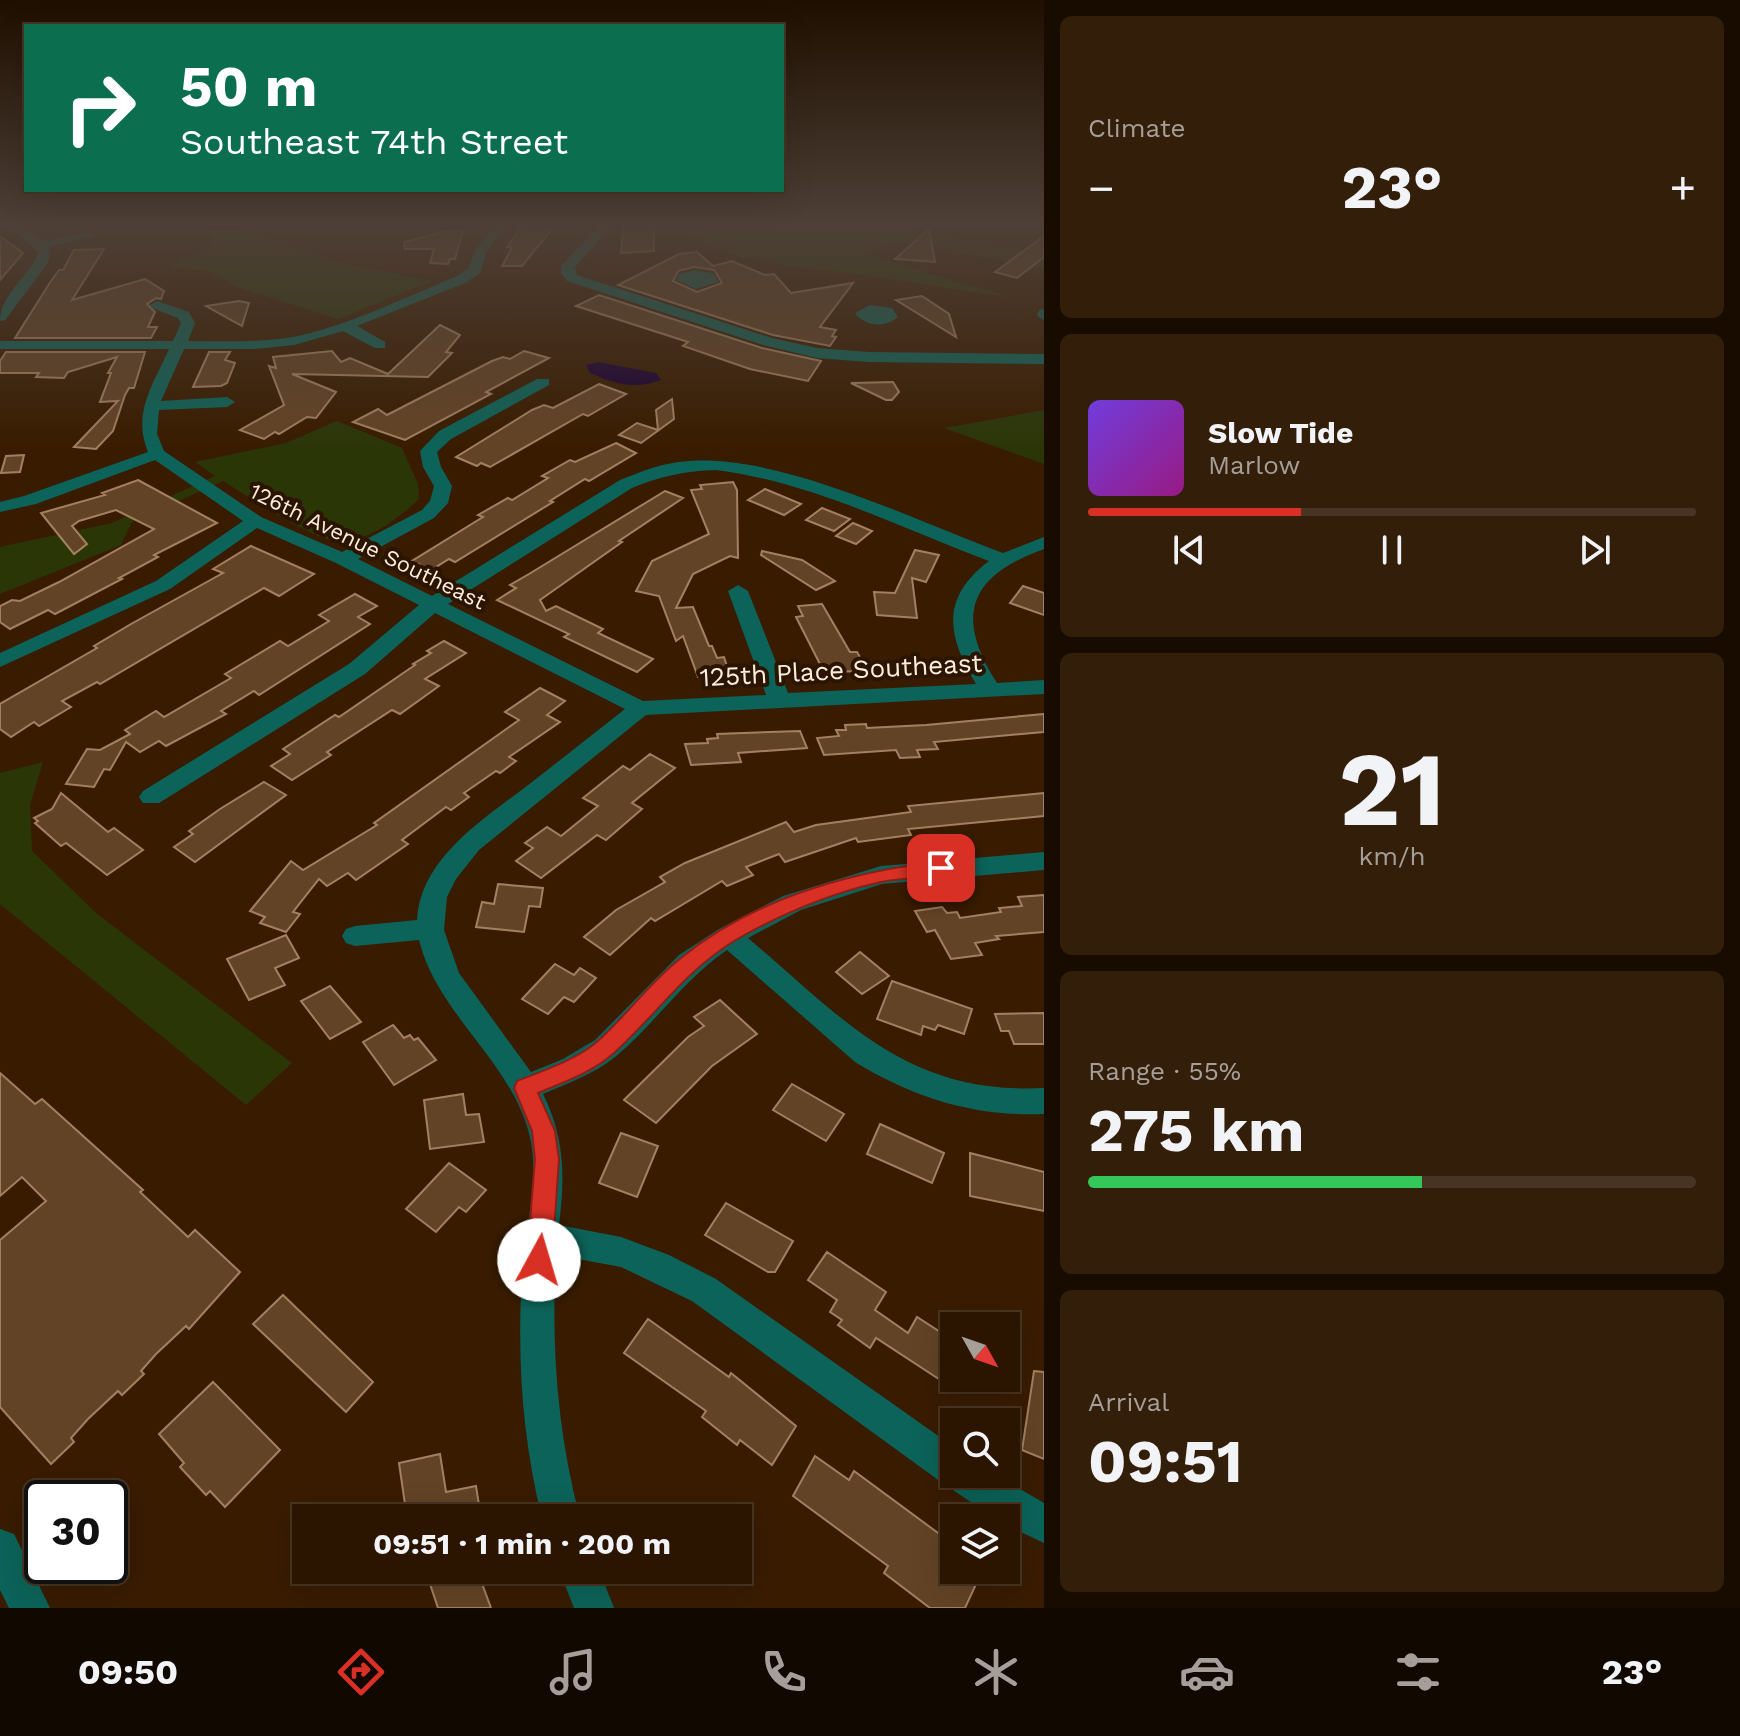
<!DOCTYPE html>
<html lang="en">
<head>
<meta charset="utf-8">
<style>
	body { margin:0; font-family:"Work Sans",sans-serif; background:#331e0a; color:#f1f3f6; height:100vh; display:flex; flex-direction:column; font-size:30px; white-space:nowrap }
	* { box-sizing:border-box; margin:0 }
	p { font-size:26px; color:#a69f99 }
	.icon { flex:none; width:44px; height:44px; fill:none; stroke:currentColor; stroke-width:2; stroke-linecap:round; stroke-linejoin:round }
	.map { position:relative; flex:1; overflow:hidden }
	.drawer { display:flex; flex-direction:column; gap:16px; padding:16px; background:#180c00; width:696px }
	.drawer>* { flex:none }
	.banner { position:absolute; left:24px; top:24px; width:760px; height:168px; border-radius:0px; box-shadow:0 8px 32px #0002,0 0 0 2px #473422; background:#0b6e4f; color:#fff; overflow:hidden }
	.needle { width:52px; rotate:130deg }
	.controls { position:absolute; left:940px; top:1312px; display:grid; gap:16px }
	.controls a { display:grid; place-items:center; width:80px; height:80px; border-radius:0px; background:#2b1500; box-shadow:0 8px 32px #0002,0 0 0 2px #473422; font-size:40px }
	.speed { position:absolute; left:24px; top:1480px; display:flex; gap:16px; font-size:40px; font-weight:700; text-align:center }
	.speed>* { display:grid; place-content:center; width:104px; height:104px; border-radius:50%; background:#2b1500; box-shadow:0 8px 32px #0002,0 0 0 2px #473422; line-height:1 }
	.speed .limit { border:4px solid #111; border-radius:12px; background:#fff; color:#111 }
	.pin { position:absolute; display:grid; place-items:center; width:68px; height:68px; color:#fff; margin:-34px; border-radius:16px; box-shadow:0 4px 12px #0006 }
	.me { position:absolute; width:88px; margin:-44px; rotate:6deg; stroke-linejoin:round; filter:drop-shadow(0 0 6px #0008) }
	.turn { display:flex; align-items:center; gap:28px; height:168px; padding:0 24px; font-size:36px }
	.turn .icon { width:104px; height:104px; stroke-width:2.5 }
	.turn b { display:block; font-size:56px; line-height:68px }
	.big { font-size:60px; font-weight:700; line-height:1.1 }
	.drawer .card { flex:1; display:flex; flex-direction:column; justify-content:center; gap:12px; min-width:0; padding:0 28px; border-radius:12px; background:#331e0a }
	.drawer .dial { align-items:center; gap:0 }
	.dial b { font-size:104px; line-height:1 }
	.song { display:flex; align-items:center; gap:24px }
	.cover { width:96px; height:96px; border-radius:12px; background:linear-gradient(135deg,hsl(260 70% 55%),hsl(310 70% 35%)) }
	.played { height:8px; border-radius:4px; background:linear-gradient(90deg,#d93025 35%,#473422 35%) }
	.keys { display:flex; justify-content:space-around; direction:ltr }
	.heat { display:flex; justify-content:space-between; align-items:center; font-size:44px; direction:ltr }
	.charge { height:12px; border-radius:6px; background:linear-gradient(90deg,#34c759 55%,#473422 0) }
	.trip { position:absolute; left:292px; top:1504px; width:460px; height:80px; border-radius:0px; background:#2b1500; box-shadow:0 8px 32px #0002,0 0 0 2px #473422; font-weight:700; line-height:80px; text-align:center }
	.menu { display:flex; height:128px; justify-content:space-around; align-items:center; background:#110800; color:#a69f99 }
	.menu .icon { width:56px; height:56px }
	.menu .active { color:#d93025 }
	.menu b { font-size:36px; color:#f1f3f6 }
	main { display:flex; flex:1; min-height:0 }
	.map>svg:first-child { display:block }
	.green { fill:#2b3607 }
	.water { fill:#1a0032 }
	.building { fill:#634325; stroke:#a48061; stroke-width:2; fill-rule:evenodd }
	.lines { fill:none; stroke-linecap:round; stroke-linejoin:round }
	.minor { fill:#0c6359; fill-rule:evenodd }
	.route { fill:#d93025; stroke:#8d1f18; stroke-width:2 }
	.labels { text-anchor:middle; stroke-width:8; stroke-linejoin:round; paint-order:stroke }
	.far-street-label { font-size:22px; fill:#fdeddf; stroke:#2b1500 }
	.street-label { font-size:26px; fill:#fdeddf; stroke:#2b1500 }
</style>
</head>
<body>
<main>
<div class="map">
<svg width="1044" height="1608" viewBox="0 0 1044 1608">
	<rect width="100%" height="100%" fill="#391c00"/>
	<g class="green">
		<path d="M678 224H892L909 231 1044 254V269L894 240 868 255 1010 297C953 290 896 279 839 272 784 264 721 264 678 224Z"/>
		<polygon points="208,230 244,231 337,262 432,281 338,319 240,288 205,270 168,267 213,246"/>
		<polygon points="1044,410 1044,464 944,428"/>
		<path d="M337 421 402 448 418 484 419 499C400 517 372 538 345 542 319 545 246 495 223 481L132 522 121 545 0 594V547L112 523 215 476 195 462 286 443Z"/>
		<polygon points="43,762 30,805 32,851 96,913 292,1063 246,1105 0,904 0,773"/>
	</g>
	<path class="water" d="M598 362 656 373 661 380C634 390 616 384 590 373L586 365Z"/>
	<g class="building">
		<polygon points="532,224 556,224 522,266 502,266 512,248 507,247 522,227 529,227"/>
		<polygon points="624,224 654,227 654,251 621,253"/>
		<polygon points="929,229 935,262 895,259"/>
		<polygon points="450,230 463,231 455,259 450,259 448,264 430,263 434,249 405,249 404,242"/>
		<polygon points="0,236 23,253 0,280"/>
		<polygon points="1044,236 1044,257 1017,278 995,272"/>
		<polygon points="104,249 72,300 145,279 164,291 161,299 156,298 147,304 155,312 148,327 157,327 151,338 15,338 51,281 59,270 63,270 74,250"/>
		<path d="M697 252 713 266 732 261 765 275 774 274 791 293 853 283 820 327 836 330 832 336 836 337 830 346 773 335 618 285 679 254ZM694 267 714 270 722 283 697 292 673 281 678 271Z"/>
		<polygon points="599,295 762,348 821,361 808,381 750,369 683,346 688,342 576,306"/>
		<polygon points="922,296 949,314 956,337 896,300"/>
		<polygon points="239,301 249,303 242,326 206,306"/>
		<polygon points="440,325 460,335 446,352 452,353 428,377 292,374 336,392 316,418 307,417 279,434 275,432 264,439 240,430 284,405 269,366 276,368 273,357 332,351 341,362 350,358 388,374"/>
		<polygon points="524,351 549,358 486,392 491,394 405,440 353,422 378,409 387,415 492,361 503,357 510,359"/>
		<polygon points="6,352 145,352 134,388 129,388 125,395 113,431 96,449 74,447 118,401 100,402 111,373 108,373 117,357 68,372 64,378 36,377 39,373 0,373 0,361"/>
		<polygon points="209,352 230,352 225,360 235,363 227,383 221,386 193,387"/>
		<polygon points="893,382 899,392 892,400 886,400 851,383"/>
		<polygon points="599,384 626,394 588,416 583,414 490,467 481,463 477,466 456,457 532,410 544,405 553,408"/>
		<polygon points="672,399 674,419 641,443 619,435 637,423 658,430 656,410"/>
		<polygon points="616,443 636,453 589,481 585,479 550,501 553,502 455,562 449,559 431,570 412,561 483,517 478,515 508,498 512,500 548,478 542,476 570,460 575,462"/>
		<polygon points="24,455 20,472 1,473 6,456"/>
		<polygon points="138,480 217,523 154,555 158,557 119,578 122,579 55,614 48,610 10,629 0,622 0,606 12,600 20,601 59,582 154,529 116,510 79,521 72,526 87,544 74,554 41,513 105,495 102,493"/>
		<polygon points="733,482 737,490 738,558 730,556 693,574 676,608 693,607 709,646 712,646 717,658 724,657 730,675 698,677 683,636 676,641 659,596 636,591 652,561 709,534 691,490 702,489 700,485"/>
		<polygon points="765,489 801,504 784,515 748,500"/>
		<polygon points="665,491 683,498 619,541 622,542 540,600 546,611 556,606 603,629 598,633 653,659 637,672 564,637 569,634 497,600 516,588 510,585 529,574"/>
		<polygon points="822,508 850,519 834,531 806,520"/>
		<polygon points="853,523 872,531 856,544 836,536"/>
		<polygon points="251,546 314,574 279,596 264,588 100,684 97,682 62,701 71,707 39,726 34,722 11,737 0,729 0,704 97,648 94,646 131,624 223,573 213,569"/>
		<polygon points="915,550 939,555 926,582 912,578 917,618 877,615 874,592 895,593"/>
		<polygon points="762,551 802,560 835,581 816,590 761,555"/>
		<polygon points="1023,586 1044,593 1044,615 1010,603"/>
		<polygon points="355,594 377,606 358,617 370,624 259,695 254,691 221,711 226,714 166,746 159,741 140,752 126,742 110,770 104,769 94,787 66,784 87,749 100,750 130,734 125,730 156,711 164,717 231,678 225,674 280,641 288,646 329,621 319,615"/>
		<polygon points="822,604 850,652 857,652 868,671 824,672 796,617 803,616 798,606"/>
		<polygon points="444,641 466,653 425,679 439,686 400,714 392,710 327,752 331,755 292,780 271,766 290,754 283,749 335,715 339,717 415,665 413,664 431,653 427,651"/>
		<polygon points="540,688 565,701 547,715 560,722 509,757 516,761 500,773 496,771 464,793 469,797 451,810 446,807 402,840 408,844 356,880 348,873 327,886 319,879 293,912 300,914 286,932 260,923 265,917 250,911 291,861 303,870 377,825 374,823 519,720 505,712"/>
		<polygon points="1044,714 1044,732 934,742 938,749 917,750 920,757 900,758 896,750 824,755 817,738 839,736 836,730 846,730 845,725 866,724 867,728 926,725"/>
		<polygon points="800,731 807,748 738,753 741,762 691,765 685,744 708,743 707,739 718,738 717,734"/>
		<polygon points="650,754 675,768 632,803 642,809 606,840 597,835 541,878 516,861 533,848 525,843 547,827 561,836 598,806 583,798 623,766 630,770"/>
		<polygon points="264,782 286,795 195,862 174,847 193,834 189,831 220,809"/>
		<polygon points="61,793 108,832 114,828 143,850 107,875 66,843 61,846 35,823 38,821 34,818 52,809"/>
		<polygon points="1044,793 1044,816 908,829 911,835 858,842 856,838 785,862 779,854 746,867 753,875 727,886 722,881 655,921 651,918 610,955 584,937 616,910 665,882 660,877 685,863 786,822 794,832 816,825 911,812 908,806"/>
		<polygon points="498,884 543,888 540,907 529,906 524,932 476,927 482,902 494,904"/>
		<polygon points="1044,895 1044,932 996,936 999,939 975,943 982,955 951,959 935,930 927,932 915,911 942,907 947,913 957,912 960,918 1001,912 999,908 1022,906 1018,897"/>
		<polygon points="286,935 299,958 275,968 285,985 249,1000 227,959"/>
		<polygon points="860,952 889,976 862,994 836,972"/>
		<polygon points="555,964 574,975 580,968 596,978 574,1002 564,997 548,1014 522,999"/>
		<polygon points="892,981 972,1009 964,1034 938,1025 935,1030 923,1026 921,1035 877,1019"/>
		<polygon points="330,986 361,1022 330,1039 301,1001"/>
		<polygon points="720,1000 757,1034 712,1066 656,1123 624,1100 688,1037 704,1026 694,1017"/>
		<polygon points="1044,1013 1044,1044 1014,1044 1009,1031 1001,1031 995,1014"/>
		<polygon points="393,1025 404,1038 410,1035 414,1040 418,1038 436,1060 394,1085 363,1042"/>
		<polygon points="0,1073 35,1104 42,1099 143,1190 140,1192 188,1237 195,1230 240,1272 189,1329 186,1326 156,1354 141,1371 144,1374 122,1395 118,1391 88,1419 71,1438 74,1442 51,1464 0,1407 0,1240 46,1201 22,1177 0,1196"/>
		<polygon points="792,1084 844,1114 826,1141 773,1110"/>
		<polygon points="463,1094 466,1115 479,1114 484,1142 430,1149 424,1100"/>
		<polygon points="880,1124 944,1153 932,1183 867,1154"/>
		<polygon points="621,1133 658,1146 637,1197 599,1183"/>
		<polygon points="970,1153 1044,1172 1044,1211 970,1196"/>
		<polygon points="449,1163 486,1190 466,1212 459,1207 436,1232 406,1209"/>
		<polygon points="726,1203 793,1241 775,1272 768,1272 705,1235"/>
		<polygon points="827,1252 886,1292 875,1310 908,1333 917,1317 954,1341 954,1389 876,1338 870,1348 838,1325 842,1320 830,1312 837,1300 808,1280"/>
		<polygon points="283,1295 373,1382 346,1412 253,1324"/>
		<polygon points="648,1319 729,1377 731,1373 796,1426 772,1465 740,1440 737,1445 702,1417 706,1411 624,1353"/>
		<polygon points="1034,1371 1044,1372 1044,1459 1022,1450"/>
		<polygon points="213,1382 280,1450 225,1507 210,1491 206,1495 180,1467 184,1463 159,1434"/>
		<polygon points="440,1454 446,1492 476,1486 481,1518 407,1518 399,1463"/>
		<polygon points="815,1456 849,1480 854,1471 953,1544 946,1557 954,1562 954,1570 964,1570 978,1580 965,1608 930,1608 884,1573 888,1566 793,1496"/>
		<polygon points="460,1570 477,1570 491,1608 438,1608 430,1584"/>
	</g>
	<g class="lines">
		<g class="minor">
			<path d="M5 224H18L43 241 87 232 93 236 49 247 51 252 48 263 5 320 0 321C0 294 29 277 39 252Z"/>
			<path d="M497 224H509L487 251 480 273 465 283 357 326 385 342V348H375L343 331 294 345 255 349H184L161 401 227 397 235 402 227 407 159 410 157 434 164 451 261 517 342 552 422 510 430 501 434 486 423 467 420 451 439 431 537 379H549V385L451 439 437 452 441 467 452 486 448 503 434 518 358 559 432 596 620 480C642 471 665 462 690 461 784 455 913 520 1003 553L1044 537V549C969 576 954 616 997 683L1044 680V694L646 715 479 850 456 879 447 897 444 930 459 973 531 1072 563 1059 595 1040 679 955 719 929 783 896 881 866 1044 852V870L882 884 801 910 748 938C845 1020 906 1095 1044 1088V1114C975 1117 914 1098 855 1062L727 950C682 981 655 1024 615 1057 594 1074 568 1083 543 1094 565 1138 565 1177 559 1225L621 1237 669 1255 716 1279 954 1447V1474H995L1044 1503V1543L1006 1525V1518L993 1517 941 1482 692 1301 621 1267 556 1255C551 1345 557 1431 580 1518H542C522 1438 517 1358 522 1275 524 1232 539 1185 531 1142 516 1064 438 1017 419 940L355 946 346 943 342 936 346 929 355 926 417 920C420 857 487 817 532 782 563 758 594 733 625 709L435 613 365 674 159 803H143L139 797 143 791 349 664 419 605 336 563 257 528 170 589 0 667V653L156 581 243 521 155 460 36 504 0 512V502L24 496 148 452C132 413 153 385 169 349H0V341H173L181 323 178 318 152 308 150 305 157 301 189 312 195 323 188 341C222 341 258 343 293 337 348 326 403 298 455 277L469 268 475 250ZM716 470C811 482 901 528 989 561 940 598 947 636 976 684L788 693 748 591 738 585 728 591 766 695 643 701 448 604 632 488C661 476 685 471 716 470Z"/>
			<polygon points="597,224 609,224 605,234 575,267 577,275 772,338 817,348 869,352 1044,354 1044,364 869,362 817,358 763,345 567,281 561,273 561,266 595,230"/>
			<polygon points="1014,224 1044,224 1044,231"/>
			<polygon points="695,270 713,273 719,282 696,289 676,280 679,274"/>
			<path d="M870 305 892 308 898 317C885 328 865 327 855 313Z"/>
			<polygon points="1044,309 1044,320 1037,316 1039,310"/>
			<polygon points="0,1529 14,1534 50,1608 9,1608 0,1590"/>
			<polygon points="559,1570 599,1570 614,1608 574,1608"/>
		</g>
	</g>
	<linearGradient id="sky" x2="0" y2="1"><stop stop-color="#1f0f00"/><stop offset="0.5" stop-color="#4e4037"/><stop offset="1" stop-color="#4e4037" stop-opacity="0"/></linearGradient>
	<rect width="1044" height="449" fill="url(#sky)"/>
	<path class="route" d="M941 861 951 868 948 872C926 879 903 878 881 882 831 893 778 915 734 941 684 972 656 1015 614 1053 593 1072 564 1082 538 1093L555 1131 559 1159 552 1260 548 1268 539 1272 531 1268 527 1260 535 1159 532 1131 514 1088 517 1081C544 1070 577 1060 599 1040 628 1014 650 982 681 958 754 898 850 872 941 861Z"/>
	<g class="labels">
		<g class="far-street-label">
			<text transform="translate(368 546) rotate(26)" y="8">126th Avenue Southeast</text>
		</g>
		<g class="street-label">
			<text transform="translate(841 670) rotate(-3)" y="9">125th Place Southeast</text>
		</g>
	</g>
</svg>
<div class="controls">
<a><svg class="needle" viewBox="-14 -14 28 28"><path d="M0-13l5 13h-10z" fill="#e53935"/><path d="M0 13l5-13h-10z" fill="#a69f99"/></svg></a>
<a><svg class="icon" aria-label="search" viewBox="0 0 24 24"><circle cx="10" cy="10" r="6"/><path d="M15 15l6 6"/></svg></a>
<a><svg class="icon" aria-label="layers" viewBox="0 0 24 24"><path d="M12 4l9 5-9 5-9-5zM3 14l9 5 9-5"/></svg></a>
</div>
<div class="speed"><div class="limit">30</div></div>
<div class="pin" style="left:941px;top:868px;background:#d93025"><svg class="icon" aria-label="arrive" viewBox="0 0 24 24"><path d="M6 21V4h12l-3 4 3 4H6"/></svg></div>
<svg class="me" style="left:539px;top:1260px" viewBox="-20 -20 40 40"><circle r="19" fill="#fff"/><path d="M0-13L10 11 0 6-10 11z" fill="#d93025"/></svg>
<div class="trip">09:51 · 1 min · 200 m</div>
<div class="banner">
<div class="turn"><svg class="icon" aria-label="right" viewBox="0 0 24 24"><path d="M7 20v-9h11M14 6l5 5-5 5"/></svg><div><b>50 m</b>Southeast 74th Street</div></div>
</div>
</div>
<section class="drawer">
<div class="card"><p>Climate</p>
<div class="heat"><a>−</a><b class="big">23°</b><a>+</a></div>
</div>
<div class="card">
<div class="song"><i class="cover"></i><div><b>Slow Tide</b><p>Marlow</p></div></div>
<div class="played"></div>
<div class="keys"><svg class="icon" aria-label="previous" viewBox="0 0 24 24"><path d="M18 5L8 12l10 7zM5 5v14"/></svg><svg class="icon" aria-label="pause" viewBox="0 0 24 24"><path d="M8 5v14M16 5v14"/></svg><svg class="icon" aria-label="next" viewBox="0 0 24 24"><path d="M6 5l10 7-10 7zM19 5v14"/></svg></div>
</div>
<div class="card dial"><b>21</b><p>km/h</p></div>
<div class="card"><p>Range · 55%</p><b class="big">275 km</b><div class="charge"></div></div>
<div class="card"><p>Arrival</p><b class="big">09:51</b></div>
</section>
</main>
<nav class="menu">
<b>09:50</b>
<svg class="icon active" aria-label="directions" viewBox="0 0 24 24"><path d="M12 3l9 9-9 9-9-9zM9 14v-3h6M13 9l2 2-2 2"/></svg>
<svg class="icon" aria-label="music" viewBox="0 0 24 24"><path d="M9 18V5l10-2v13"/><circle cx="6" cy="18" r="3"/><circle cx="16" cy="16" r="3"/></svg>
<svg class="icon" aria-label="phone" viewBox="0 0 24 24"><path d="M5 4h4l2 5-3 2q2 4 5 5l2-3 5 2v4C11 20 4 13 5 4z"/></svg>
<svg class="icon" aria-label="climate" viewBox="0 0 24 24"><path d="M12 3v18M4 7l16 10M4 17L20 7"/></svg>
<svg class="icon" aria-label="car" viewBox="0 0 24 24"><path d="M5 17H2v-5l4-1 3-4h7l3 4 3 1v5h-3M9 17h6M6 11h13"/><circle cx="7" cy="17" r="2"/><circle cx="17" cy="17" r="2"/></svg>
<svg class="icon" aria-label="filters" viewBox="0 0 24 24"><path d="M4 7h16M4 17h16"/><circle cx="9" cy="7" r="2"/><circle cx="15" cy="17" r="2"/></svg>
<b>23°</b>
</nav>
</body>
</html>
